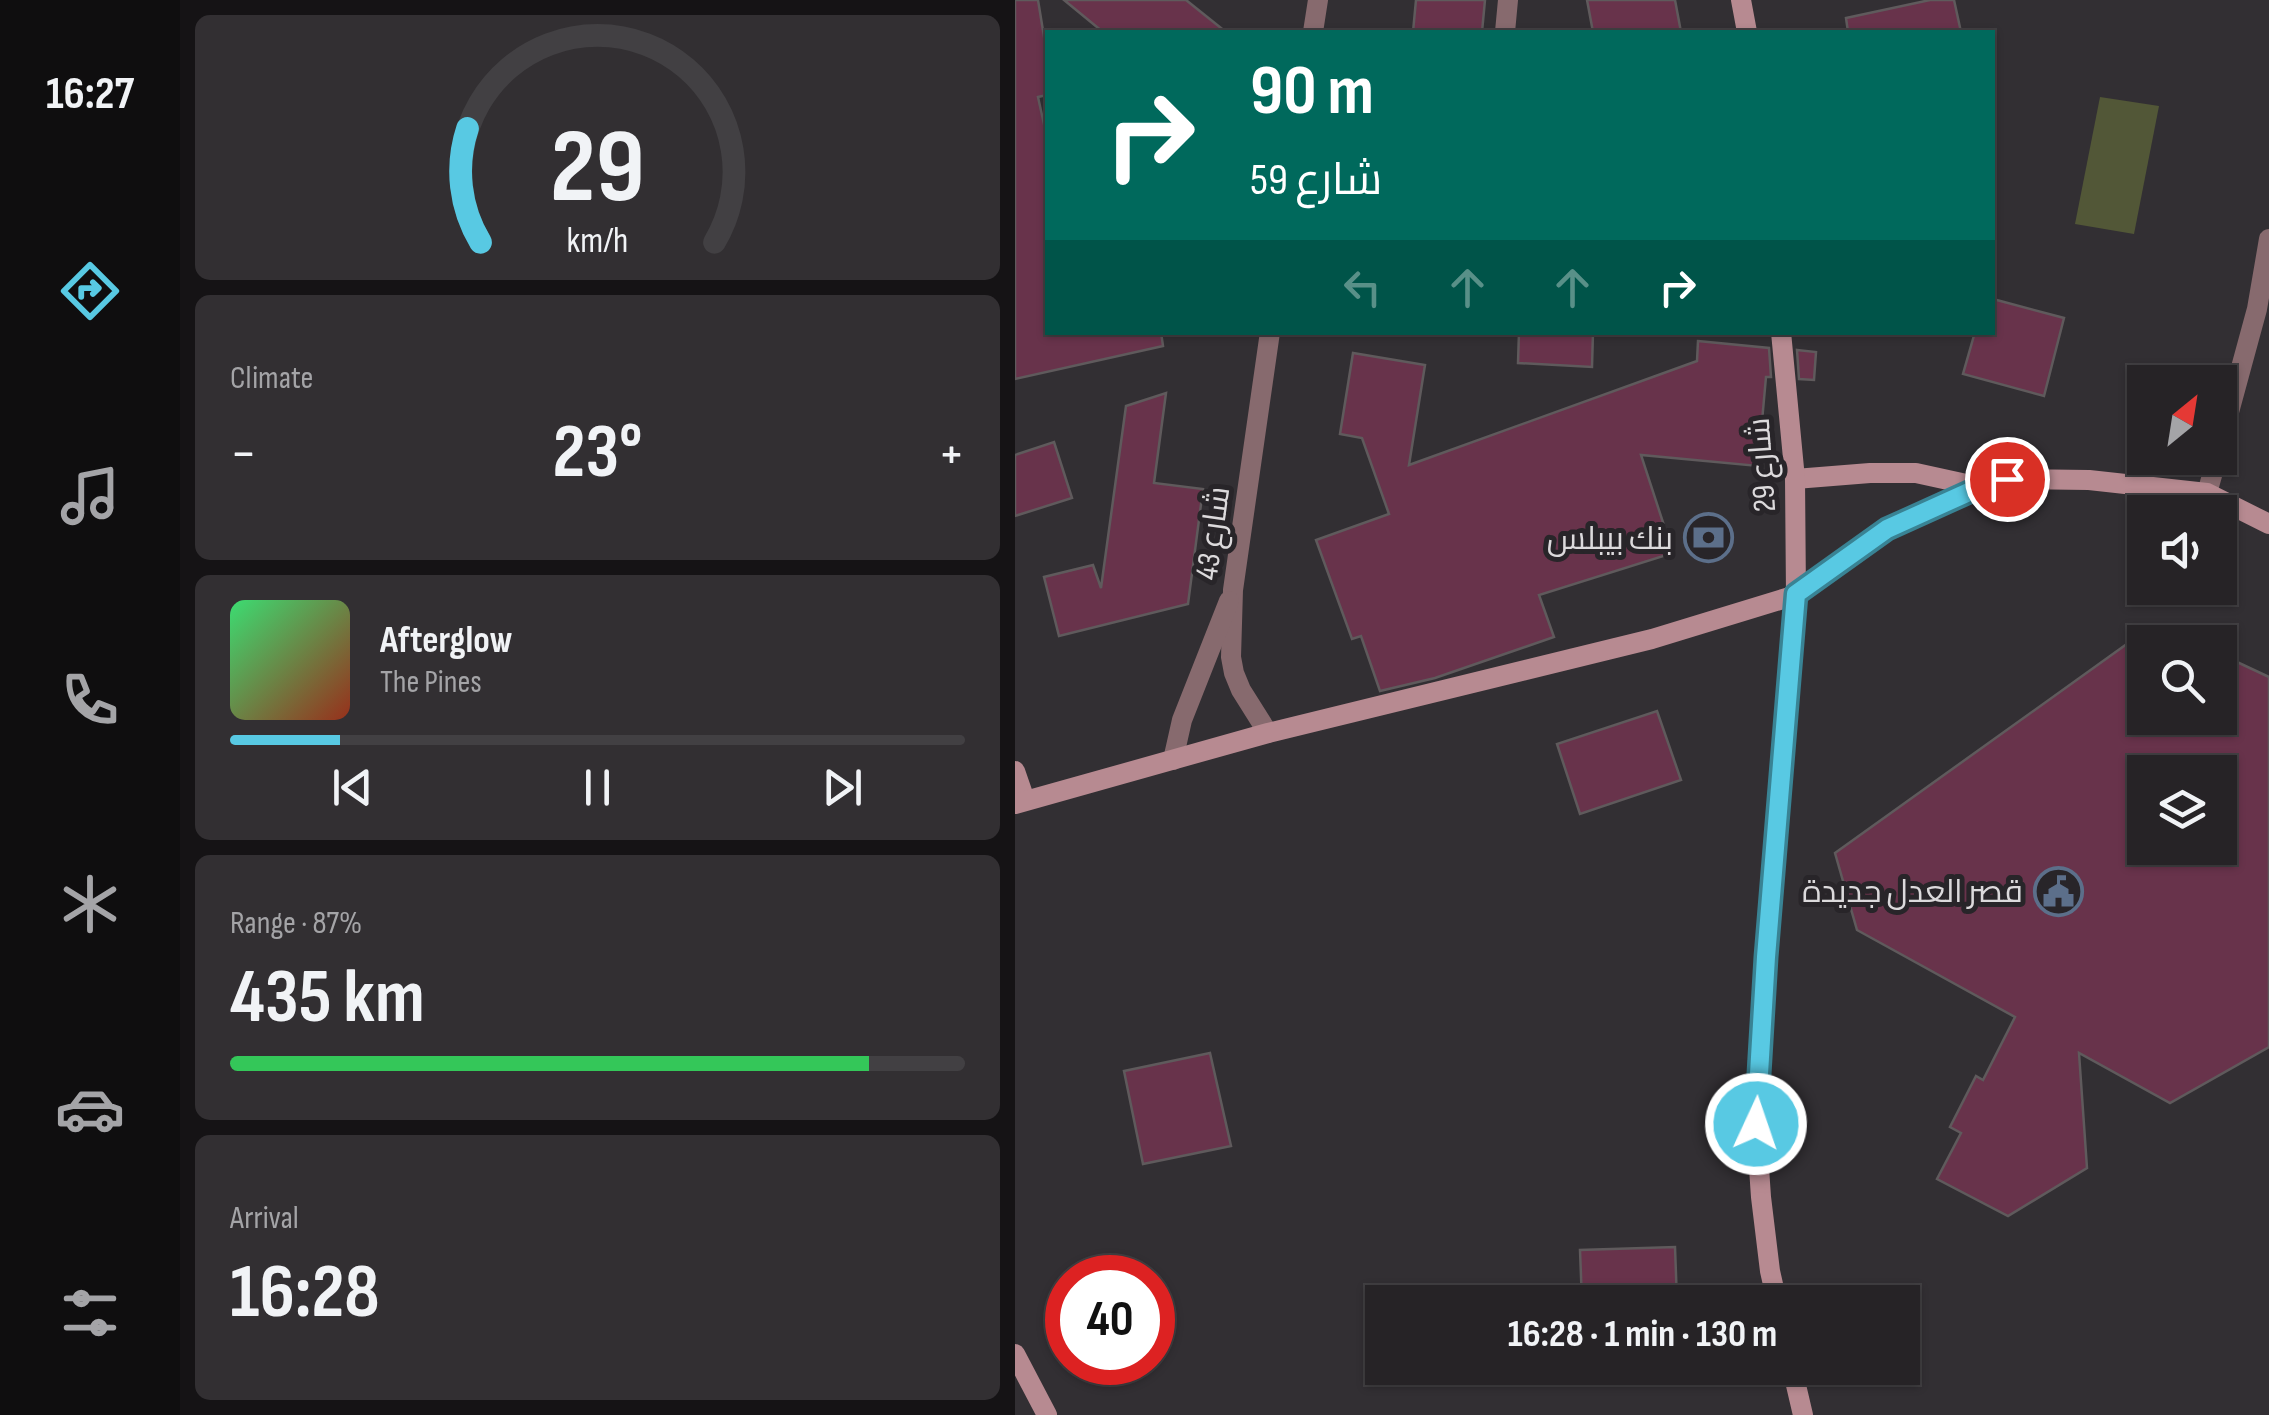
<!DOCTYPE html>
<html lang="en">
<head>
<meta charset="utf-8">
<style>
	body { margin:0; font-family:"Sofia Sans Condensed",Cairo,sans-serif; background:#322f32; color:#f1f3f6; height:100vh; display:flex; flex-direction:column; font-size:38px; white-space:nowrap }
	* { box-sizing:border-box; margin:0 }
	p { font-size:32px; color:#a4a4a7 }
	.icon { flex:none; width:55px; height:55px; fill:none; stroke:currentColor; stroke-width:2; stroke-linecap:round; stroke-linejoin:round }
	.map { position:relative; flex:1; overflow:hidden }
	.drawer { display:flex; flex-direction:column; gap:15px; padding:15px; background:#151315; width:835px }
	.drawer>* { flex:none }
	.top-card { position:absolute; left:30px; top:30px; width:950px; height:305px; border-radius:0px; box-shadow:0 2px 8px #0004,0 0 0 2px #424043; background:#00695c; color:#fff; overflow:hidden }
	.needle { width:65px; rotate:30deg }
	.fabs { position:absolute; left:1112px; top:365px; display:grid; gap:20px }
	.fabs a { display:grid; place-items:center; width:110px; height:110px; border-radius:0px; background:#262326; box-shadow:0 2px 8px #0004,0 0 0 2px #424043; font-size:50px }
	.speed { position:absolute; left:30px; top:1255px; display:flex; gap:20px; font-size:50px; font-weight:700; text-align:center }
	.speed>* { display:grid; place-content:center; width:130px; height:130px; border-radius:50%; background:#262326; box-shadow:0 2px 8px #0004,0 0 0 2px #424043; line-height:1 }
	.speed .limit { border:15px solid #d22; background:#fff; color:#111 }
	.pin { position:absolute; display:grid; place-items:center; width:85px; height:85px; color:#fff; margin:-42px; border:5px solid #fff; border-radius:50%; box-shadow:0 2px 10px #0007 }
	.me { position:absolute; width:110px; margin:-55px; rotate:3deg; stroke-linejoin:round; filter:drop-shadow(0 0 8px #0008) }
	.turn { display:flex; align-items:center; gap:35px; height:210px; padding:0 40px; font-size:45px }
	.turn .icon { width:130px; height:130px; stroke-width:2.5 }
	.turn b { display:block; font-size:70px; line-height:85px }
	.lanes { display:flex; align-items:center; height:95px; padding:0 40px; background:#0003; justify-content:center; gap:50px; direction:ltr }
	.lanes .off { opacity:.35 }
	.big { font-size:75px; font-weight:700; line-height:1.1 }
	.drawer .tile { flex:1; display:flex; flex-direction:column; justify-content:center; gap:15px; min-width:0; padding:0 35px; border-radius:15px; background:#322f32 }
	.drawer .dial { align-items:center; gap:0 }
	.dial svg { height:260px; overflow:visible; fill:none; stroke:#424043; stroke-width:7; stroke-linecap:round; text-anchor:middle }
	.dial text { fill:#f1f3f6; stroke:none }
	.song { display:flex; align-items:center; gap:30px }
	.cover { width:120px; height:120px; border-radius:15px; background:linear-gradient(135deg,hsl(140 70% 55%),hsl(10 70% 35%)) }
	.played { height:10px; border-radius:5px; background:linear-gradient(90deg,#58c9e3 15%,#424043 15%) }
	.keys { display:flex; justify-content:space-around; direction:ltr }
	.heat { display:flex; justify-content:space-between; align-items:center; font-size:55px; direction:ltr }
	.charge { height:15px; border-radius:8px; background:linear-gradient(90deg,#34c759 87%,#424043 0) }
	.trip { position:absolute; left:350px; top:1285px; width:555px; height:100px; border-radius:0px; background:#262326; box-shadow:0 2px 8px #0004,0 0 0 2px #424043; font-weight:700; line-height:100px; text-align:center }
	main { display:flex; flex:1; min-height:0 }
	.tabs { display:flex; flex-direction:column; width:180px; justify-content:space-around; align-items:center; background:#0f0e0f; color:#a4a4a7 }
	.tabs .icon { width:70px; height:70px }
	.tabs .on { color:#58c9e3 }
	.tabs b { font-size:45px; color:#f1f3f6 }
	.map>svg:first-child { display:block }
	.pitch { fill:#525737 }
	.building { fill:#68334b; stroke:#5f5a5c; stroke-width:2.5; fill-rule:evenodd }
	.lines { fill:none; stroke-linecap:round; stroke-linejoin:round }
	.street { stroke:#876a6e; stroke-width:20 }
	.secondary { stroke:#b78a91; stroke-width:20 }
	.route-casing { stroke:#398394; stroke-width:25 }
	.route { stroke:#58c9e3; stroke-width:18 }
	.labels { text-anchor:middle; stroke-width:10; stroke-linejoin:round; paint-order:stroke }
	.street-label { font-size:32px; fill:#dcdadc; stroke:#282529 }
	.poi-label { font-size:32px; fill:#dcdadc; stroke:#282529; text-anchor:end }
</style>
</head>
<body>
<main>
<nav class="tabs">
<b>16:27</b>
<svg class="icon on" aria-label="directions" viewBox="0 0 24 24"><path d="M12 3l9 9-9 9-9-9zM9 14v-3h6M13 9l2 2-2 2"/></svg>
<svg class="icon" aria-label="music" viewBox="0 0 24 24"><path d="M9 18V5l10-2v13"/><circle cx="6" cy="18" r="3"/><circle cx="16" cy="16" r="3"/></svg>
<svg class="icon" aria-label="phone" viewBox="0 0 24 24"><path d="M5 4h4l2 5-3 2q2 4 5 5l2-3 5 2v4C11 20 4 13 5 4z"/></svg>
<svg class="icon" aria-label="climate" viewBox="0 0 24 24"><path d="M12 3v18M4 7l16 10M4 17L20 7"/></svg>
<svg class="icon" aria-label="car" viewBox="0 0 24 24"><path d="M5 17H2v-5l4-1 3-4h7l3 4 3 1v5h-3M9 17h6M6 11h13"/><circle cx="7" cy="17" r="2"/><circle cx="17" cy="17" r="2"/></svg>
<svg class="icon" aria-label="filters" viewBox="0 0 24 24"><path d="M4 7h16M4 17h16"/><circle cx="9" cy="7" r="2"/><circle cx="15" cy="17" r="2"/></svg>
</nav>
<section class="drawer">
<div class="tile dial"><svg viewBox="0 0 100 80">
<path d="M14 69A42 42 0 1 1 86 69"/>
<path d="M14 69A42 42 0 0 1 10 34" stroke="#58c9e3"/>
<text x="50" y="56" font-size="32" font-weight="700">29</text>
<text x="50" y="72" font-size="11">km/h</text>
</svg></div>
<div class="tile"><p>Climate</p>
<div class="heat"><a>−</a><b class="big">23°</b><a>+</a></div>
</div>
<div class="tile">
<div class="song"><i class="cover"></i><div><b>Afterglow</b><p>The Pines</p></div></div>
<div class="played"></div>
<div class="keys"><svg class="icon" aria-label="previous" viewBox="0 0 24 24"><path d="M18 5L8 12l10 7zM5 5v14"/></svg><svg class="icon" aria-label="pause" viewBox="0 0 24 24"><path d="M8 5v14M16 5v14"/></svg><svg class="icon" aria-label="next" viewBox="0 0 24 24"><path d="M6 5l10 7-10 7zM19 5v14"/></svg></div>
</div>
<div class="tile"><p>Range · 87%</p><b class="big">435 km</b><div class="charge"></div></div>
<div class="tile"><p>Arrival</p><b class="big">16:28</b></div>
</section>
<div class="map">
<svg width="1254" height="1415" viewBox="0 0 1254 1415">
	<rect width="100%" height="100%" fill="#322f33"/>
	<polygon class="pitch" points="1085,97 1144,106 1119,234 1060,224"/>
	<g class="building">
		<polygon points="0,0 23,0 32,55 32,95 23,97 32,138 32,332 146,332 148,346 0,379"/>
		<polygon points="49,0 171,0 211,32 88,32"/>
		<polygon points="401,0 470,0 467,32 398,32"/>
		<polygon points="572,0 660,0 666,32 578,32"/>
		<polygon points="915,0 939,0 946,32 833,32 831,18"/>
		<polygon points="978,299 1049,318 1029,396 948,374 960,332 978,332"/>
		<polygon points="504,332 578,332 577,367 503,363"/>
		<polygon points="683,341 754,348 756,377 751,377 743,466 626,455 658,553 524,595 539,637 420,678 365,691 346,636 337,639 301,540 374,514 347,438 325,434 338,353 410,365 394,465 682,361"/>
		<polygon points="782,350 801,352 799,380 784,379"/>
		<polygon points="151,393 139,483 188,489 173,604 44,636 29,577 78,565 86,588 111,406"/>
		<polygon points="39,442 57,498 0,516 0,455"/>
		<path d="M1130 631V718H1205V654L1254 677V1047L1155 1103 1064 1053 1072 1168 993 1216 922 1179 946 1133 935 1127 961 1076 968 1080 1000 1017 842 930 820 853ZM1130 772H1205V848H1130Z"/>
		<polygon points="642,711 666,780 565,814 542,744"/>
		<polygon points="195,1053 216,1146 128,1164 109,1071"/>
		<polygon points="660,1247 662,1302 567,1302 565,1250"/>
	</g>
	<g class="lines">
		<g class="street">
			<polyline points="298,32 303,0"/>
			<polyline points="490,32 493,0"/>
			<polyline points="1205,445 1242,309 1254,239"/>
			<polyline points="1192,493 1202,458"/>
			<polyline points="253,733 226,690 219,673 216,657 218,590 255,332"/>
			<polyline points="158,760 167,720 214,601"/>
		</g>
		<g class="secondary">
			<polyline points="726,0 732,32"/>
			<polyline points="780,479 855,473 901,473 965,487"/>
			<polyline points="0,771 10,800"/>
			<polyline points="0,804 253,733 637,639 781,595 872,529 965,487 993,479 1074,480 1192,493 1254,524"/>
			<polyline points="762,1302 755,1271 746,1197 741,1124 746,1023 781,595 780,479 766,332"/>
			<polyline points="0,1354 32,1415"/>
			<polyline points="777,1368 788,1415"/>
		</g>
	</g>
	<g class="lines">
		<defs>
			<polyline id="route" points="741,1124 751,957 781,594 872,529 965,487 992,479"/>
		</defs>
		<use href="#route" class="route-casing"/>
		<use href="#route" class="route"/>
	</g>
	<defs>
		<symbol id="bank-ring" viewBox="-11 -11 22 22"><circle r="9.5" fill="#282529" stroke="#5c6f8a" stroke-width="1.5"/><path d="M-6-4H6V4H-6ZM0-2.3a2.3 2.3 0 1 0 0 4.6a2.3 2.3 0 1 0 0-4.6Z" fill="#5c6f8a"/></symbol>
		<symbol id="civic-ring" viewBox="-11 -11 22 22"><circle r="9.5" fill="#282529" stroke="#5c6f8a" stroke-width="1.5"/><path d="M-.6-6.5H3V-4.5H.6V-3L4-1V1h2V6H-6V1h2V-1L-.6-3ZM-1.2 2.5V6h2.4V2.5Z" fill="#5c6f8a"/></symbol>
	</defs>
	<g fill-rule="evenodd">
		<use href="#bank-ring" x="666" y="510" width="55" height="55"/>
		<use href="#civic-ring" x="1016" y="864" width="55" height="55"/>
	</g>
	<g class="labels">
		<g class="street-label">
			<text transform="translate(746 465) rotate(-94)" y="11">شارع 29</text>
			<text transform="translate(197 533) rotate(-82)" y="11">شارع 43</text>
		</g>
		<g class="poi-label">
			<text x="658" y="549">بنك بيبلس</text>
			<text x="1008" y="902">قصر العدل جديدة</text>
		</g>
	</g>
</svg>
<div class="fabs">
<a><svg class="needle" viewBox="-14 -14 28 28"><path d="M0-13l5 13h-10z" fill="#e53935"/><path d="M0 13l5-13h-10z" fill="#a4a4a7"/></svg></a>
<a><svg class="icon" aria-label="sound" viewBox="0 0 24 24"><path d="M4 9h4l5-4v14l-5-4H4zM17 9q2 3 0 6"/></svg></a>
<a><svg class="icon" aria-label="search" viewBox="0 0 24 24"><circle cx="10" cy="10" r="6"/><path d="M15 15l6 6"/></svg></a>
<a><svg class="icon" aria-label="layers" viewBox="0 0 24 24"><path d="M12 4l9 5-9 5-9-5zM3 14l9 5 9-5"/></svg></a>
</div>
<div class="speed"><div class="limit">40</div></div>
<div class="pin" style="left:992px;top:479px;background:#d93025"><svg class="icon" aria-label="arrive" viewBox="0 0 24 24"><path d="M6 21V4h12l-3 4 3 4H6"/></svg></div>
<svg class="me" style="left:741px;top:1124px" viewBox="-20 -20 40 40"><circle r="17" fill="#58c9e3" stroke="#fff" stroke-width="3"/><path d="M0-11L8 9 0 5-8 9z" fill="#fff"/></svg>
<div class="trip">16:28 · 1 min · 130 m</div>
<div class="top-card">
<div class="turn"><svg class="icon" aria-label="right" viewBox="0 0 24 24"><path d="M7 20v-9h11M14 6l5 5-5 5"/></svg><div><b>90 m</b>شارع 59</div></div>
<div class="lanes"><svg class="icon off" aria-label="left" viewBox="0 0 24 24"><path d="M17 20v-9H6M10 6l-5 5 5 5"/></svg><svg class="icon off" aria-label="ahead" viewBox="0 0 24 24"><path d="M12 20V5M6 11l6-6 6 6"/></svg><svg class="icon off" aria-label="ahead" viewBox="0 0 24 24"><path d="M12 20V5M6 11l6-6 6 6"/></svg><svg class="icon" aria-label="right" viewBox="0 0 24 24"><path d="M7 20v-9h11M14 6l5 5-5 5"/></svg></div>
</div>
</div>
</main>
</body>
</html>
